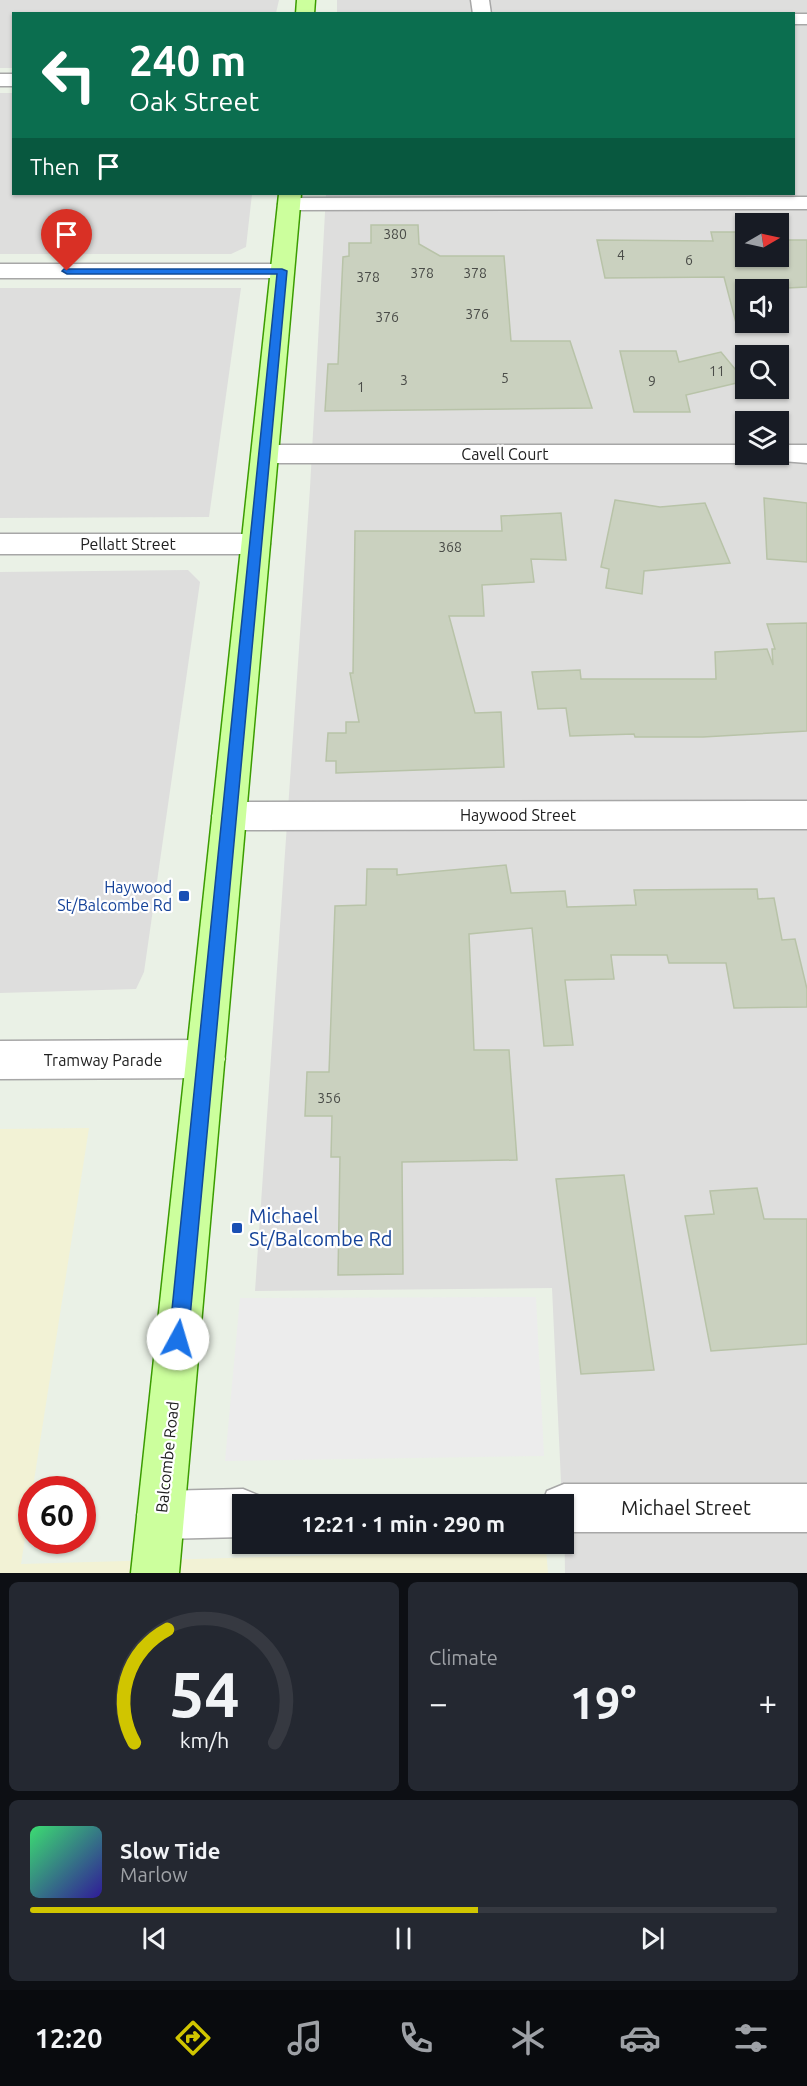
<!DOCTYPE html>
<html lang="en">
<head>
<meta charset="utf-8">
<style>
	body { margin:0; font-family:Ubuntu,sans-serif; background:#242831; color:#f1f3f6; height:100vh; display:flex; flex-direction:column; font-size:22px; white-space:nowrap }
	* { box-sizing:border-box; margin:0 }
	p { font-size:20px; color:#9ea1a6 }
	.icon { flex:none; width:33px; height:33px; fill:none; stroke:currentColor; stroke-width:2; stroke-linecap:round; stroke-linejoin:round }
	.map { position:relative; height:1573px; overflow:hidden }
	.sheet { display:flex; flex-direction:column; gap:9px; padding:9px; background:#0d0f14; flex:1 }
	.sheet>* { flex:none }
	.guide { position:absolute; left:12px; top:12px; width:783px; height:183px; border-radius:0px; box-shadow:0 2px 4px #0004; background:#0b6e4f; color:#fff; overflow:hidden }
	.needle { width:39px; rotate:81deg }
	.controls { position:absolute; left:735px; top:213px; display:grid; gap:12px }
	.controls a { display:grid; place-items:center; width:54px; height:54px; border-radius:0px; background:#171b24; box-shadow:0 2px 4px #0004; font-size:30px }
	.speed { position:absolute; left:18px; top:1476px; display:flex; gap:12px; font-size:30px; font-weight:700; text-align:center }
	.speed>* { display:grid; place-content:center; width:78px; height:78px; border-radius:50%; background:#171b24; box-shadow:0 2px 4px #0004; line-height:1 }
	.speed .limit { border:9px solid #d22; background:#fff; color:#111 }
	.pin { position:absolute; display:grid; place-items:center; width:51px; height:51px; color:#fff; margin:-62px -26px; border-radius:50% 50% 50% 0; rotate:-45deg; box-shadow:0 0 6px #0007 }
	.pin .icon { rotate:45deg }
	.me { position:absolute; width:66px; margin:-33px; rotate:6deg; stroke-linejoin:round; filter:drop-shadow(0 0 4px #0008) }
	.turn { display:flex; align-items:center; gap:21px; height:126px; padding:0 18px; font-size:27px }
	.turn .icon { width:78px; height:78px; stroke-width:2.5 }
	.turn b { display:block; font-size:42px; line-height:51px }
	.then { display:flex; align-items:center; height:57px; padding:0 18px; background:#0003; gap:12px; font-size:22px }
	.big { font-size:45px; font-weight:600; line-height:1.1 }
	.sheet .tile { flex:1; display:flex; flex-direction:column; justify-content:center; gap:9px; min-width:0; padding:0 21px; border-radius:9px; background:#242831 }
	.sheet .dial { align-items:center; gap:0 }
	.dial svg { height:156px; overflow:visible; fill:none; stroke:#363941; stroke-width:7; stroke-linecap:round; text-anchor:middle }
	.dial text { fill:#f1f3f6; stroke:none }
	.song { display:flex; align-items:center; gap:18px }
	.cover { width:72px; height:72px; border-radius:9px; background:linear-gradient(135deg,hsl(140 70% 55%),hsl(250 70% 35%)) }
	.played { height:6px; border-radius:3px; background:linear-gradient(90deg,#d0c500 60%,#363941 60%) }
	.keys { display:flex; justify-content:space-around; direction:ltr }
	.heat { display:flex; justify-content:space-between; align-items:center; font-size:33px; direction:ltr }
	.sheet .tiles { flex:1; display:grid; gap:9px; grid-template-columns:1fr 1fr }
	.tile:last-child { grid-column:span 2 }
	.trip { position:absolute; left:232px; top:1494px; width:342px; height:60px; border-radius:0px; background:#171b24; box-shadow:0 2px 4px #0004; font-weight:600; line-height:60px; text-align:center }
	.menu { display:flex; height:96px; justify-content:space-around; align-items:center; background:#090b0e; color:#9ea1a6 }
	.menu .icon { width:42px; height:42px }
	.menu .selected { color:#d0c500 }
	.menu b { font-size:27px; color:#f1f3f6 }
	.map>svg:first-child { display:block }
	.residential { fill:#dededd; fill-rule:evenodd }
	.commercial { fill:#f2f2d5 }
	.parking { fill:#ececec }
	.building { fill:#cad1bf; stroke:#b8c3a8; stroke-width:1.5 }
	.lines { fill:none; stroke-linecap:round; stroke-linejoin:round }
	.street-casing { stroke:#a7a7a7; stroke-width:3 }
	.primary-casing { stroke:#3b9c00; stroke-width:3 }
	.street { fill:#fff; fill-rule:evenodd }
	.primary { fill:#ccff9d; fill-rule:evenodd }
	.route { fill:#1a73e8; stroke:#114b97; stroke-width:1.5 }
	.transit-dot { fill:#1a4fb4; stroke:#fff; stroke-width:2 }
	.labels { text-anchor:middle; stroke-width:4.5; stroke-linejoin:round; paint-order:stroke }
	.number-label { font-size:14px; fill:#4a4c48 }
	.street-label { font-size:16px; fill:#202020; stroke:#fff }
	.transit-label { font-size:16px; fill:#164399; stroke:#fff; text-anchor:end }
	.near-transit-label { font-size:20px; fill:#164399; stroke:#fff; text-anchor:start }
	.near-street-label { font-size:20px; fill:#202020; stroke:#fff }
</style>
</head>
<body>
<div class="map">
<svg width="807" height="1573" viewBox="0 0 807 1573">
	<rect width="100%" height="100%" fill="#eaf1e6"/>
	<g class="residential">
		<polygon points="0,0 279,0 276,13 14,14 13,68 0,68"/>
		<path d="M337 0H807V1573H565L564 1504H562L552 1288 255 1291 310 488 326 194H794V14L337 13ZM746 224H778V256H746ZM746 290H778V322H746ZM746 356H778V388H746ZM746 422H778V454H746Z"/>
		<polygon points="0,93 13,93 14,194 252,194 246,247 231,254 0,254"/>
		<polygon points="0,288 241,288 209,517 0,518"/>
		<polygon points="188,570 200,582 144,972 136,989 0,993 0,572"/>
	</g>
	<polygon class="commercial" points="89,1128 21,1564 546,1549 548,1573 0,1573 0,1129"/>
	<polygon class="parking" points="536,1297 544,1456 225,1461 240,1298"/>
	<g class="building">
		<polygon points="371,225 418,225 419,244 440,256 504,256 511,341 570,341 592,408 325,411 328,364 338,364 343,257 349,256 349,243 371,243"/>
		<polygon points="711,232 746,232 746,256 778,256 778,240 807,240 807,287 746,290 746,321 736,323 724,277 605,278 597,240 713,241"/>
		<polygon points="620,351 676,351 679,362 721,352 745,381 686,395 690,412 634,412"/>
		<polygon points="764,498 807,503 807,562 767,559"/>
		<polygon points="615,500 660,507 705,503 730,563 644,571 642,594 606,588 609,569 601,567"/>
		<polygon points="561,513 566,560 531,559 534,582 482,585 484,616 449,616 475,713 501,712 504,767 336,773 336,761 326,761 328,733 346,733 346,722 359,722 350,673 353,673 355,531 502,531 501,516"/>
		<polygon points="807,623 807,731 703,737 635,737 634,734 570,736 566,708 538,709 532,672 580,670 581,679 716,679 715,652 767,649 773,665 772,649 775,649 767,624"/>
		<polygon points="506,865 511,893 565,891 567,907 636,905 634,890 757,889 758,899 774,898 782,940 795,939 807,989 807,1007 734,1008 726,963 669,963 667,955 611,955 614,979 565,980 573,1045 544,1046 532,928 469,934 474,1050 509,1050 517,1160 402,1162 403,1274 338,1275 340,1157 331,1157 332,1116 305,1116 307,1072 329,1072 335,906 366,905 367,869 397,869 397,875"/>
		<polygon points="624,1175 654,1370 581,1374 556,1179"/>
		<polygon points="757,1188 764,1219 807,1219 807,1344 711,1351 685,1216 714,1214 710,1191"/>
	</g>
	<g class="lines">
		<defs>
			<g id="street">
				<polygon points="471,0 489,0 491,14 473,14"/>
				<rect x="794" y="14" width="13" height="10"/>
				<rect x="0" y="74" width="14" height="12"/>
				<polygon points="807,197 807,209 289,210 281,209 278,204 281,199 289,198"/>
				<polygon points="0,264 282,264 290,266 293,271 290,276 282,278 0,278"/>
				<polygon points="265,445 746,445 746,454 759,454 755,460 746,463 265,463 256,460 252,454 256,448"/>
				<polygon points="778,445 807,445 807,463 769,460 765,454 778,454"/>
				<polygon points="0,534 256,534 266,537 270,544 266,551 256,554 0,554"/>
				<polygon points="807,801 807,829 229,830 217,826 212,816 217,806 229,802"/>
				<polygon points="206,1040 220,1046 225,1059 220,1072 206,1078 0,1079 0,1041"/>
				<polygon points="564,1484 807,1484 807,1532 564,1532 564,1504 542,1504 547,1491"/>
				<polygon points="243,1489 260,1496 263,1504 243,1504 243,1537 161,1539 144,1532 137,1515 144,1498 161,1491"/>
			</g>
			<g id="primary">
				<polygon points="297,0 315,0 314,14 296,14"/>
				<polygon points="279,194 301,194 179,1573 131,1573"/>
			</g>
		</defs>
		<use href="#street" class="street-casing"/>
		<use href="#primary" class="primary-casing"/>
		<use href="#street" class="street"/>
		<use href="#primary" class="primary"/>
	</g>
	<polygon class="route" points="64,269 282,269 287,271 188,1339 185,1346 178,1348 172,1346 169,1339 277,274 67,274 62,271"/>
	<g class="transit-dot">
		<rect x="178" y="890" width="12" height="12" rx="3"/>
		<rect x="231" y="1222" width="12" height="12" rx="3"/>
	</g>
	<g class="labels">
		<g class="number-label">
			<text x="395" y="239">380</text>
			<text x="621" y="260">4</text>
			<text x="689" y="265">6</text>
			<text x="422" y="278">378</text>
			<text x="475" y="278">378</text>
			<text x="368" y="282">378</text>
			<text x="477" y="319">376</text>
			<text x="387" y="322">376</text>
			<text x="717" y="376">11</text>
			<text x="505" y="383">5</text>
			<text x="404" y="385">3</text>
			<text x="652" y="386">9</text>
			<text x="361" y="392">1</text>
			<text x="450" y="552">368</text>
			<text x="329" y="1103">356</text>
		</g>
		<g class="street-label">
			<text x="505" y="460">Cavell Court</text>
			<text x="128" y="550">Pellatt Street</text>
			<text x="518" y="821">Haywood Street</text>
			<text x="103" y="1066">Tramway Parade</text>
			<text transform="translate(167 1457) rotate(-84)" y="6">Balcombe Road</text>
		</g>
		<g class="transit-label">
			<text x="172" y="893">Haywood<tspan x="172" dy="18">St/Balcombe Rd</tspan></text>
		</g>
		<g class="near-transit-label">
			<text x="249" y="1223">Michael<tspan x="249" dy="23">St/Balcombe Rd</tspan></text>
		</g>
		<g class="near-street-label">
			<text x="686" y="1515">Michael Street</text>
		</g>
	</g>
</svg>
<div class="controls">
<a><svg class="needle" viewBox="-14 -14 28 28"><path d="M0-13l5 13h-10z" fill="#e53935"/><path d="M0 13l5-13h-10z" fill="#9ea1a6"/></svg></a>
<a><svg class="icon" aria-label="sound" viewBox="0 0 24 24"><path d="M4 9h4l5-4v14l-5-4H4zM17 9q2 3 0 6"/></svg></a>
<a><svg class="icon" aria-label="search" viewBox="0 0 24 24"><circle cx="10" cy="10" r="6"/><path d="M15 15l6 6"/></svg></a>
<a><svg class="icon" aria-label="layers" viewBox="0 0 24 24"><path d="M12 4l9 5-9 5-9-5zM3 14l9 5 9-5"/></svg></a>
</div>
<div class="speed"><div class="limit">60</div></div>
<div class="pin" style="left:67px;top:271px;background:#d93025"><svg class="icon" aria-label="arrive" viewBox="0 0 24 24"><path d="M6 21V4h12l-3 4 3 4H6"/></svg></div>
<svg class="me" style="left:178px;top:1339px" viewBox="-20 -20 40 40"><circle r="19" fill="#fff"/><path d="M0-13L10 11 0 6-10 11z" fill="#1a73e8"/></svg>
<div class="trip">12:21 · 1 min · 290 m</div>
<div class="guide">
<div class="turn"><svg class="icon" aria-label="left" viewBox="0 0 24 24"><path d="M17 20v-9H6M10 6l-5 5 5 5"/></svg><div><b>240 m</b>Oak Street</div></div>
<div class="then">Then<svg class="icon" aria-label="arrive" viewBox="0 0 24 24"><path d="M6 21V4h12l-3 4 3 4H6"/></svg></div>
</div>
</div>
<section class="sheet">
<div class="tiles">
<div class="tile dial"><svg viewBox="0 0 100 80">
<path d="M14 69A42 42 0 1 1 86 69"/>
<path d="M14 69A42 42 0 0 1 31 11" stroke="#d0c500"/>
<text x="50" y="56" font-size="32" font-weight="700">54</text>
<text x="50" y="72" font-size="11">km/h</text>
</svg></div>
<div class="tile"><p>Climate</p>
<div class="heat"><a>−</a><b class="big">19°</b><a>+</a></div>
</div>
<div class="tile">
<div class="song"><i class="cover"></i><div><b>Slow Tide</b><p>Marlow</p></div></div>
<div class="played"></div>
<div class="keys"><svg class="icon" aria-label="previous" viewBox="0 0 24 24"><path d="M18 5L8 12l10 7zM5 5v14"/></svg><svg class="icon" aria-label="pause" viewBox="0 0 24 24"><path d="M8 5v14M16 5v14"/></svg><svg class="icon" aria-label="next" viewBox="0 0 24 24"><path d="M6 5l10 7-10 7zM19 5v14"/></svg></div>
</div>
</div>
</section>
<nav class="menu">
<b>12:20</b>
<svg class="icon selected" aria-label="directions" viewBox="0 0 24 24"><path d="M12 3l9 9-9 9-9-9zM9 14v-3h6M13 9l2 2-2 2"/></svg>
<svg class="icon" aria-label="music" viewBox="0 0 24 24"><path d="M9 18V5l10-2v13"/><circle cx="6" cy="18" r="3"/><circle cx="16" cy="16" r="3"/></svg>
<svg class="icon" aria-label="phone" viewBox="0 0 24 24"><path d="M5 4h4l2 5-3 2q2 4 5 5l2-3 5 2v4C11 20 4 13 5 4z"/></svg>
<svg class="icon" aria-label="climate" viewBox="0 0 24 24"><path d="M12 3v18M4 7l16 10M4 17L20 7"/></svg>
<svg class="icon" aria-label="car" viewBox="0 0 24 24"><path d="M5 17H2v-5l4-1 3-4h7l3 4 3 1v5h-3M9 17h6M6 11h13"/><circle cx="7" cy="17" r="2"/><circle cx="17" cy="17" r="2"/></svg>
<svg class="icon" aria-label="filters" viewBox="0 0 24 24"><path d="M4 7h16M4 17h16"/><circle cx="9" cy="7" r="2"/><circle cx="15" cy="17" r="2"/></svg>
</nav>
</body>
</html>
